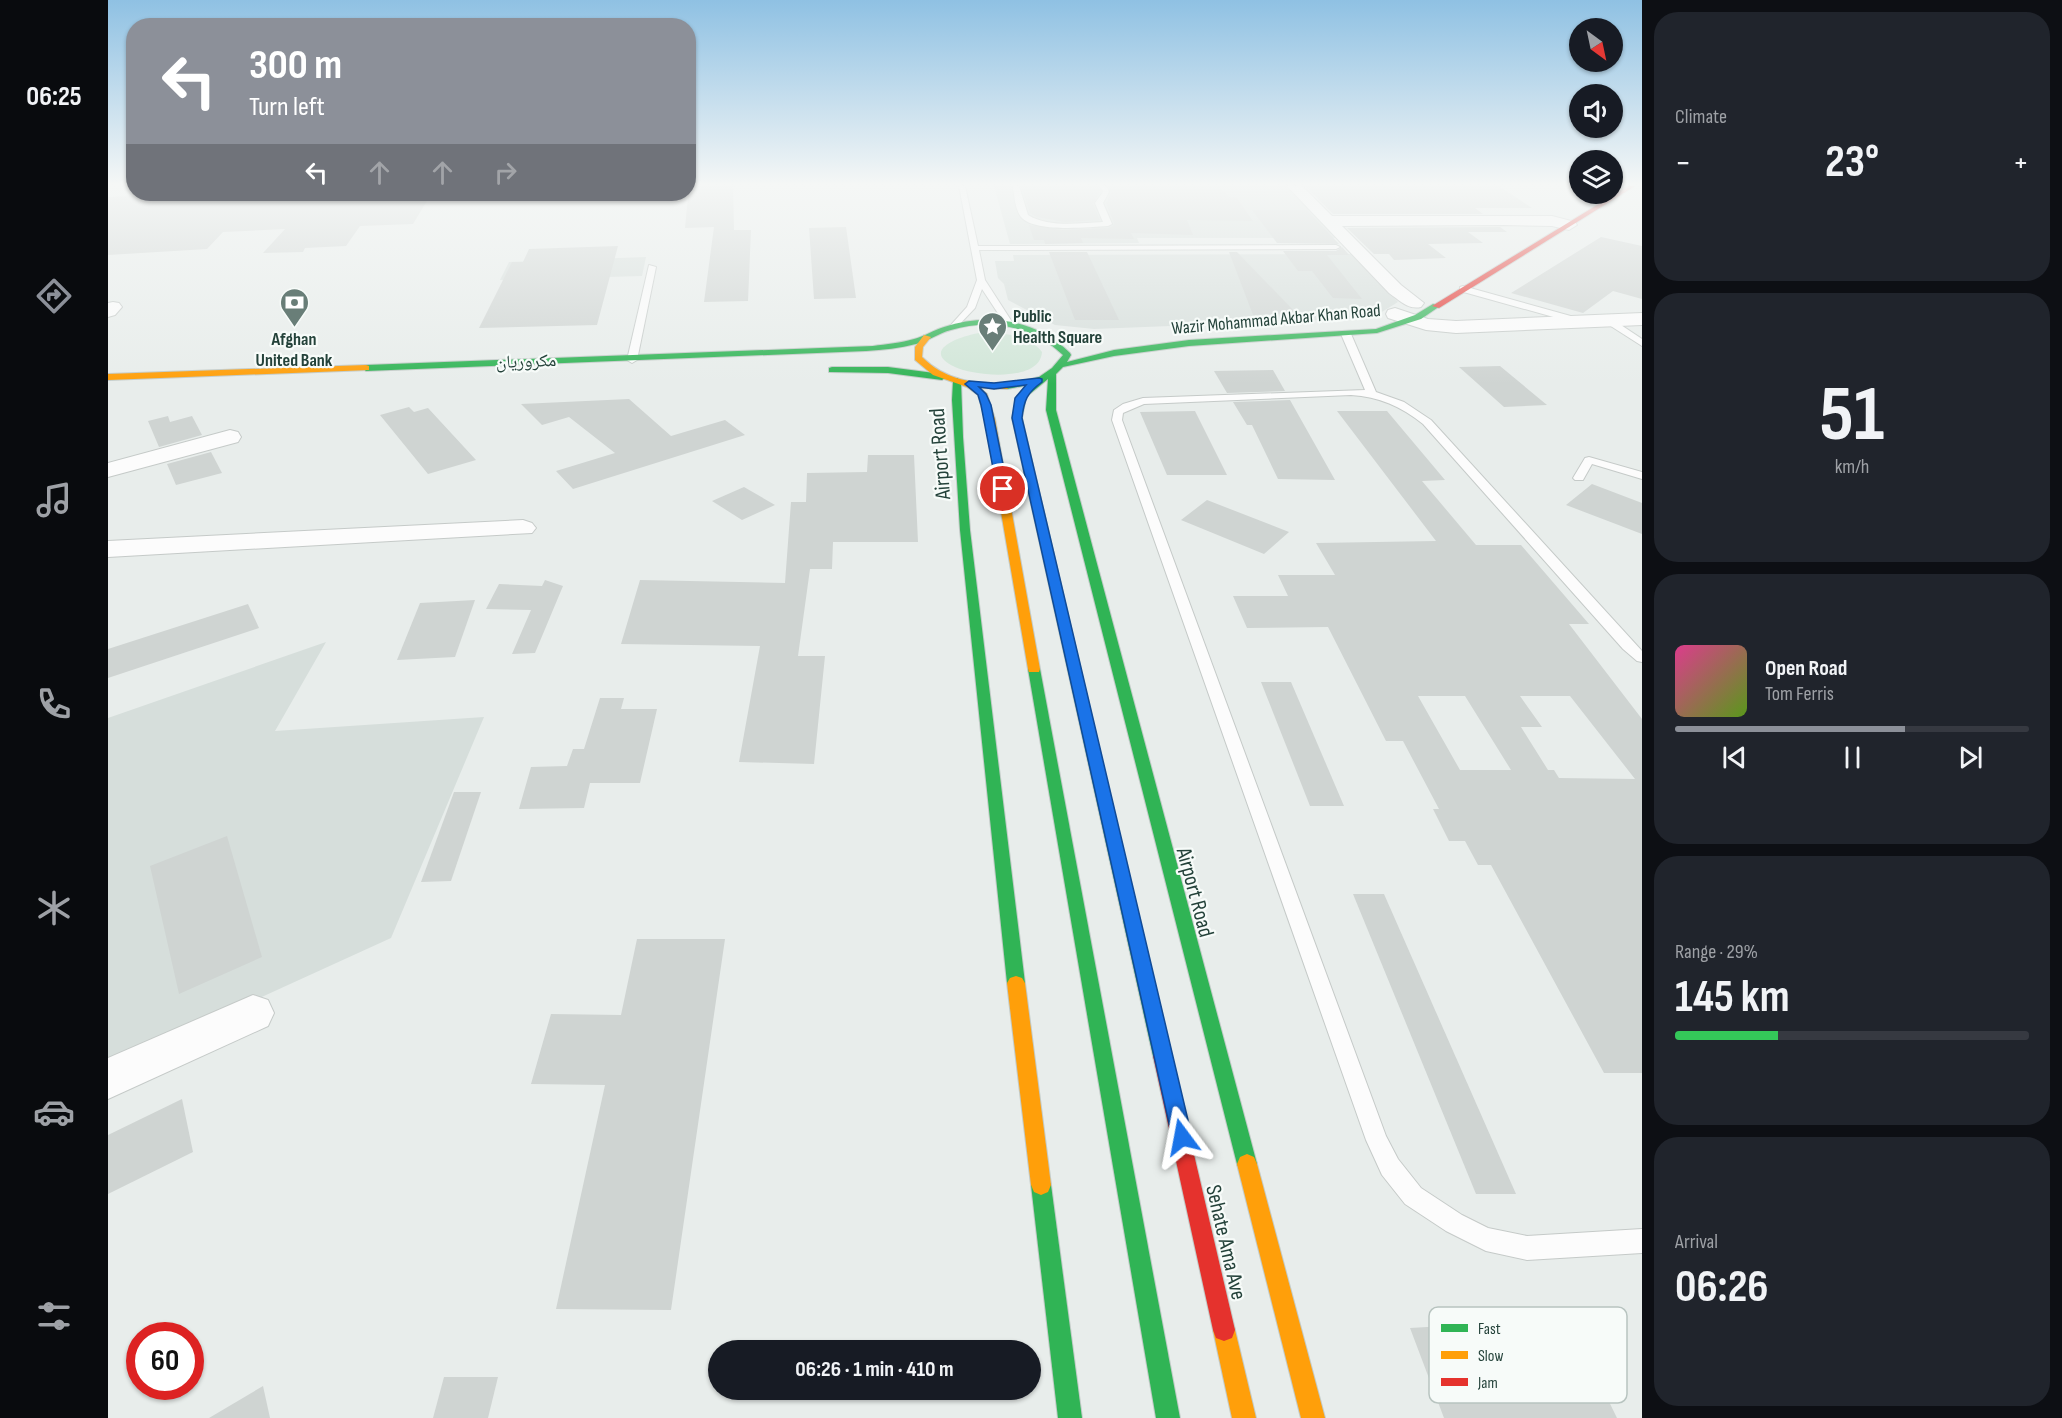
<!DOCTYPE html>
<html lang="en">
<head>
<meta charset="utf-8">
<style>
	body { margin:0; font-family:"Sofia Sans Condensed","Noto Naskh Arabic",sans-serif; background:#20242c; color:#f1f3f6; height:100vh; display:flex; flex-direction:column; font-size:22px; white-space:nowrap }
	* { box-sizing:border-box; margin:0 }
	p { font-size:20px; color:#9ea1a6 }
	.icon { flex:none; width:33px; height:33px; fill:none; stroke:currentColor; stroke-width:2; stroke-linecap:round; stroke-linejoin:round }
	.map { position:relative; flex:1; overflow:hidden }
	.side { display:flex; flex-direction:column; gap:12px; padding:12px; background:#0d0f14; width:420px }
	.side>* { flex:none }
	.banner { position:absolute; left:18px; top:18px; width:570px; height:183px; border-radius:24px; box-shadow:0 2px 4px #0004; background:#8c9099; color:#fff; overflow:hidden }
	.needle { width:39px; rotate:147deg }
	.tools { position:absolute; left:1461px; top:18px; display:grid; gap:12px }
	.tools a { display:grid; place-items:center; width:54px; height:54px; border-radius:50%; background:#171b24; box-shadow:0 2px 4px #0004; font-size:30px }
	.speed { position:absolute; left:18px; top:1322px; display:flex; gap:12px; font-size:30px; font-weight:700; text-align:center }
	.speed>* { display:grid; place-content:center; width:78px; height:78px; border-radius:50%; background:#171b24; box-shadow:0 2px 4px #0004; line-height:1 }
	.speed .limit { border:9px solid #d22; background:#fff; color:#111 }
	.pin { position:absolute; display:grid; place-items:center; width:51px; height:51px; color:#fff; margin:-26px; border:3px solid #fff; border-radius:50%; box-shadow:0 2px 6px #0007 }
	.me { position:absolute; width:66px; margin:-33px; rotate:347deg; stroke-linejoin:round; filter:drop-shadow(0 0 4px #0008) }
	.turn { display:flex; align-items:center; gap:21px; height:126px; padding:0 24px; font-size:27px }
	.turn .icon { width:78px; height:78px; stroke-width:2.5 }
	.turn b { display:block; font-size:42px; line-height:51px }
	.lanes { display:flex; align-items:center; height:57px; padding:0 24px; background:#0003; justify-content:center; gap:30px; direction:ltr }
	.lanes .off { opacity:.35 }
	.big { font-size:45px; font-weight:700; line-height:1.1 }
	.side .widget { flex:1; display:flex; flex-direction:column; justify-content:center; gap:9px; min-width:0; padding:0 21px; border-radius:24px; background:#20242c }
	.side .dial { align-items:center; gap:0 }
	.dial b { font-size:78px; line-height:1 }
	.song { display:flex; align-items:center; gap:18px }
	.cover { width:72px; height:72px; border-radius:9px; background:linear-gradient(135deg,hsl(330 70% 55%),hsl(90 70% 35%)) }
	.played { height:6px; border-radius:3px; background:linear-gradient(90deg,#8c9099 65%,#363941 65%) }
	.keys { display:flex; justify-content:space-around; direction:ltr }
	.heat { display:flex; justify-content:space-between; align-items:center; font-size:33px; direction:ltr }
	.charge { height:9px; border-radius:4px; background:linear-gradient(90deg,#34c759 29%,#363941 0) }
	.trip { position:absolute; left:600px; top:1340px; width:333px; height:60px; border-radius:30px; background:#171b24; box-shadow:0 2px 4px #0004; font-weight:700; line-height:60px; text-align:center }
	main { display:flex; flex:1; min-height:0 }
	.dock { display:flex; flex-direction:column; width:108px; justify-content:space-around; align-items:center; background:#090b0e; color:#9ea1a6 }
	.dock .icon { width:42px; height:42px }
	.dock .current { color:#8c9099 }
	.dock b { font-size:27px; color:#f1f3f6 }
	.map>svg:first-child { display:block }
	.built { fill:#d6dedb }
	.green { fill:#d1e6d8 }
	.building { fill:#cfd4d2; fill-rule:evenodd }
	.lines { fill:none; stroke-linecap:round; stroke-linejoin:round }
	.lane-casing { stroke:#c5cac8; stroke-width:2 }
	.street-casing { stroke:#c5cac8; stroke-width:2 }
	.fast-casing { stroke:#c3cbc8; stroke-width:2 }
	.slow-casing { stroke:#c3cbc8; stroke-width:2 }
	.jam-casing { stroke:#c3cbc8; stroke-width:2 }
	.lane { fill:#fcfcfc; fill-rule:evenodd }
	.street { fill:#fcfcfc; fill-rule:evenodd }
	.fast { fill:#30b455; fill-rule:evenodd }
	.slow { fill:#ff9f0a; fill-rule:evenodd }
	.jam { fill:#e5322d; fill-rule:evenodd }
	.route { fill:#1a73e8; stroke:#114b97; stroke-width:1.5 }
	.labels { text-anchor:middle; stroke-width:4.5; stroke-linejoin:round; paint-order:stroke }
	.far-poi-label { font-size:18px; font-weight:bold; fill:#24423a; stroke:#f7fbf9; text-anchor:start }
	.far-street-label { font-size:18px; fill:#24423a; stroke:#f7fbf9 }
	.street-label { font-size:22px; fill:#24423a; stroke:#f7fbf9 }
	.key { fill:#f7fbf9; stroke:#b8c4c0; stroke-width:1.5 }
	.key-label { font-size:16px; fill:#24423a }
</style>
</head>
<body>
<main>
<nav class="dock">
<b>06:25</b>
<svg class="icon current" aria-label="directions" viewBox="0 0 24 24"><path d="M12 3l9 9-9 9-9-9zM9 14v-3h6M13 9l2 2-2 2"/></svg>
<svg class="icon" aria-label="music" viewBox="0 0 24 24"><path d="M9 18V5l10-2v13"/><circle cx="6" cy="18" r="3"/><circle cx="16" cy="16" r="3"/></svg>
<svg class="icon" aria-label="phone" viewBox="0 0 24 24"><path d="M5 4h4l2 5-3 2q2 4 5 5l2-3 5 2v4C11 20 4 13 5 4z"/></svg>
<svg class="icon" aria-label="climate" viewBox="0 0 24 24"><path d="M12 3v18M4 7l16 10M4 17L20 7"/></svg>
<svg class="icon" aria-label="car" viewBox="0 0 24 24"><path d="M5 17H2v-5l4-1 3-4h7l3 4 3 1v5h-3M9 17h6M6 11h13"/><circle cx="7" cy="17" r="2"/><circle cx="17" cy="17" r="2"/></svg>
<svg class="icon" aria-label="filters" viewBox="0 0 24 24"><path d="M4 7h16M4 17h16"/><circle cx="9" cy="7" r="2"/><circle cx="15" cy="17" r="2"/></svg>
</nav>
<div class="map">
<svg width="1534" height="1418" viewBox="0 0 1534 1418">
	<rect width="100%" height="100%" fill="#e8edeb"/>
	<g class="built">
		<polygon points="886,186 1180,186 1229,238 1029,238 1031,243 902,244"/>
		<polygon points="1245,254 1290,302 1264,318 986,329 947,325 900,300 896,284 890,278 887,261 906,261 905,255"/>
		<polygon points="538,257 534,276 392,280 401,262"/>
		<polygon points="218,642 167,731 376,717 283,938 0,1067 0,718"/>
	</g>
	<path class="green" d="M871 333C892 333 920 333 934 352 932 383 866 376 847 367 811 350 853 336 871 333Z"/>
	<g class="building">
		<polygon points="581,186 625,186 626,230 643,230 640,301 596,302 606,227 577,228"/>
		<polygon points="913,186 990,186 992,192 985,204 992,220 957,222 929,217 922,213"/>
		<polygon points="1000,186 1110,186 1121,197 1128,197 1145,221 1079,220 1085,235 1023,233 1026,239 973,238 975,243 937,244 936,240 926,240 921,225 954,230 1000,228 1005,226 1006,223 998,203 1003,193"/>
		<polygon points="1197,186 1391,186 1424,208 1367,208 1375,214 1225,214"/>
		<polygon points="80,194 276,194 276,198 322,196 305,224 252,226 238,246 197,248 195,252 155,253 177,229 115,232 99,249 0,255 0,197"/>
		<polygon points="1144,210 1199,210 1231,244 1169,243"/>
		<polygon points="738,227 748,298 706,299 701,228"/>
		<polygon points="1392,227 1399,232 1360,232 1375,243 1320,244 1338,258 1286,260 1281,254 1266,254 1239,228"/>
		<polygon points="1493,237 1534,246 1534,299 1505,291 1475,313 1403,293"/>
		<polygon points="510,246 489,325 371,328 404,262 415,262 421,249"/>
		<polygon points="1234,247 1241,255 1219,255 1254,299 1225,298 1204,271 1190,271 1175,251 1228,251"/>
		<polygon points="941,252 979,252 1011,320 967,320"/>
		<polygon points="1121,252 1129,252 1188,313 1145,315"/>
		<polygon points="1392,366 1439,405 1396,407 1351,367"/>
		<polygon points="1165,370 1177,391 1119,393 1106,371"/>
		<polygon points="521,399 563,436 617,420 637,435 465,489 448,471 507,453 461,417 434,425 413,404"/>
		<polygon points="1182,400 1227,480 1170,479 1144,425 1139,425 1125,402"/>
		<polygon points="301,407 306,412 320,408 368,460 320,474 272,415"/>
		<polygon points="1087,411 1119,475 1059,475 1032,412"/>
		<path d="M1229 411H1279L1337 480 1314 481 1368 545H1413L1481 624H1461L1534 719V1073H1496L1383 865H1370L1357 841H1341L1325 809H1331L1295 741H1278L1220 627 1139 628 1125 596H1180L1170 575H1227L1208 543 1328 541ZM1310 696H1357L1403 770H1352ZM1412 696H1462L1527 779 1451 778 1446 770H1440L1413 727H1434Z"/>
		<polygon points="60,416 62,422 84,416 94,435 51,447 40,421"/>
		<polygon points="103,452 114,473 68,485 59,464"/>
		<polygon points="760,455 806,455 810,542 725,542 724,569 702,569 690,656 717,656 706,764 631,762 652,646 513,644 532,580 677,583 683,502 698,502 699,473 759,472"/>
		<polygon points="1484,484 1534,503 1534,534 1458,505"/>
		<polygon points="636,487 667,505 634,520 604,501"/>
		<polygon points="1099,500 1181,532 1156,554 1073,520"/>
		<polygon points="437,580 455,586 427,653 404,654 423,610 378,609 391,584 434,586"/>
		<polygon points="367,600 347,657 289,660 312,603"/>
		<polygon points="140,604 151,628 0,678 0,649"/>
		<polygon points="1153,682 1183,682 1236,806 1202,806"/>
		<polygon points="492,698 516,698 513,709 549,709 532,783 482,783 476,808 411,809 423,767 459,766 465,749 476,749"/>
		<polygon points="346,792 373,792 343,881 313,882"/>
		<polygon points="119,836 154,957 71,994 42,866"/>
		<polygon points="1245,894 1276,894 1408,1194 1368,1194"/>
		<polygon points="529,939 617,939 563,1310 448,1309 497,1085 423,1084 443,1014 513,1015"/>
		<polygon points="74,1099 85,1152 0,1194 0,1135"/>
		<polygon points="1471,1318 1495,1364 1483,1365 1509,1418 1336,1418 1302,1328"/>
		<polygon points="336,1377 390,1377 380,1418 325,1418"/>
		<polygon points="155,1386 162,1418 101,1418"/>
	</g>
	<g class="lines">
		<defs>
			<g id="lane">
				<polygon points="851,186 857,186 870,246 1228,245 1232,247 1228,249 871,250 877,280 906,325 899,327 874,289 867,308 847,329 842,326 859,307 869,280"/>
				<path d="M905 186H911L920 215C941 228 972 223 995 222L987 203 995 192 992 186H998L1001 192 995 203 1004 224 1000 226C980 227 927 233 913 217 907 209 906 195 905 186Z"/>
				<polygon points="541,265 548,267 529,360 524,363 519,360"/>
				<polygon points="1355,286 1477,320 1478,322 1474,325 1352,291 1352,287"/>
				<polygon points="1498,319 1504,319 1534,339 1534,346 1498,323"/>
				<path d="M1238 331 1243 334 1268 392 1296 402 1323 420 1534 651V662L1529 661 1515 649 1315 424C1293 406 1271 397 1243 395L1036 404 1015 413 1014 420 1278 1136 1290 1159 1313 1188 1354 1215 1380 1228 1419 1236 1534 1229V1253L1419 1260 1378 1251 1338 1231 1297 1204 1274 1175 1258 1140 1004 420 1006 410 1015 404 1035 398 1257 390 1233 334Z"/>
				<polygon points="1481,457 1534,472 1534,479 1484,464 1475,480 1467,480 1465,478 1477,458"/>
			</g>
			<g id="street">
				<path d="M1179 186H1194L1224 216H1444L1467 222 1469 225 1461 230 1444 226 1396 225 1234 226 1293 285 1316 303 1313 307C1300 310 1291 300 1281 293Z"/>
				<polygon points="5,302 11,303 14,307 7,315 0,317 0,303"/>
				<polygon points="1287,308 1320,319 1348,321 1534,313 1534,325 1348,333 1318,330 1280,318 1278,314 1280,310"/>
				<polygon points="122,430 130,432 133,437 130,442 0,477 0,463"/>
				<polygon points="415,520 424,523 428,528 424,533 0,557 0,541"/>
				<polygon points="145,995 160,1000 166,1013 160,1026 0,1099 0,1058"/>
			</g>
			<g id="fast">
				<path d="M1325 304 1332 306 1313 319 1269 333 1081 346 1006 356 955 367 948 374V410L1149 1164 1146 1171 1139 1174 1132 1171 1129 1164 938 410 940 379 918 397 914 418 1063 1056 1061 1062 1054 1064 1047 1062 1045 1056 904 418 909 396 921 385 899 389 895 386 931 377 944 368 955 355C925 326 883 318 843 330 831 333 821 341 808 344 792 348 775 350 758 351L258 371 254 368 258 365 765 346C778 344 793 343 806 339 817 336 826 330 836 327 881 312 929 320 962 353L963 355 959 362 1006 350 1081 340 1268 329 1307 315Z"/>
				<polygon points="724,367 780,367 834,374 838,377 834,380 780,373 721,372 721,368"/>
				<polygon points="849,378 853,381 855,437 862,530 917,983 914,988 908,990 902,988 899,983 852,530 844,400 845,381"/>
				<polygon points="926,665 932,669 1072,1418 1048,1418 920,669"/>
				<polygon points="933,1175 940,1178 943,1185 974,1418 950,1418 923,1185 926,1178"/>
			</g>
			<g id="slow">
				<path d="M816 335 823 337 815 347 814 357C838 381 867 384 899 383L903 386 899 389 872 388 879 394 887 419 932 669 931 672H921L920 669 877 419 870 395 859 387 825 375 807 360V347Z"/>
				<polygon points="258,365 261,366 261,370 0,380 0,374"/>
				<polygon points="908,976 914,978 917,983 943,1185 940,1192 933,1195 926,1192 923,1185 899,983 902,978"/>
				<polygon points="1139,1154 1146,1157 1149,1164 1217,1418 1193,1418 1129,1164 1132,1157"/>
				<polygon points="1116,1319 1124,1322 1127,1330 1148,1418 1124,1418 1105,1330 1108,1322"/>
			</g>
			<g id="jam">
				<polygon points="1520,186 1527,186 1331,308 1324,306"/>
				<polygon points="1054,1048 1061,1050 1063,1056 1127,1330 1124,1338 1116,1341 1108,1338 1105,1330 1045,1056 1047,1050"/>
			</g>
		</defs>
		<use href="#lane" class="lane-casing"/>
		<use href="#street" class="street-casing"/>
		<use href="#fast" class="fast-casing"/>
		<use href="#slow" class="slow-casing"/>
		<use href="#jam" class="jam-casing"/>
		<use href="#lane" class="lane"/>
		<use href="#street" class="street"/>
		<use href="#fast" class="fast"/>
		<use href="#slow" class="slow"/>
		<use href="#jam" class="jam"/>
	</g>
	<linearGradient id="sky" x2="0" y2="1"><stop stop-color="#8fc1e3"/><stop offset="0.48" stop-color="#f5f7f6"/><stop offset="1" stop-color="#f5f7f6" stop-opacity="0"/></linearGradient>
	<rect width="1534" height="384" fill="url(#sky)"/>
	<path class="route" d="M931 378 934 379V382C919 393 916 400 914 418L1084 1137 1081 1144 1074 1147 1067 1144 1064 1137 904 418 907 398 918 385 886 389 871 387 878 394 883 405 900 489 895 492 889 489 873 405 870 395 857 384 861 381 886 383Z"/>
	<defs>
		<symbol id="bank-pin" viewBox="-11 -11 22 30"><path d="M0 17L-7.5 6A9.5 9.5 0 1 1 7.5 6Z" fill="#697e78" stroke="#f7fbf9"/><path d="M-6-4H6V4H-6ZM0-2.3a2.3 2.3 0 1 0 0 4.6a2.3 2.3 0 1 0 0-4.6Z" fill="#fff"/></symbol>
		<symbol id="sight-pin" viewBox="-11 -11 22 30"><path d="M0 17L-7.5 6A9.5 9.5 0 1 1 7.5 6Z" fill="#697e78" stroke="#f7fbf9"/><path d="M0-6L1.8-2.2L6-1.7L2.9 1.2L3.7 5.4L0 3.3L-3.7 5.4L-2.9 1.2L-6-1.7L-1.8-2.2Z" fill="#fff"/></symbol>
	</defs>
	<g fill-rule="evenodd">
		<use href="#bank-pin" x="170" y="286" width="33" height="45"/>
		<use href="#sight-pin" x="868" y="310" width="33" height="45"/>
	</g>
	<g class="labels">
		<g class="far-poi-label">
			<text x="905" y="322">Public<tspan x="905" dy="21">Health Square</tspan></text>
			<text x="186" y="345" text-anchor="middle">Afghan<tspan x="186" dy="21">United Bank</tspan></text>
		</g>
		<g class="far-street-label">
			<text transform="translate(1168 319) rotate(-5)" y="6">Wazir Mohammad Akbar Khan Road</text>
			<text transform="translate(418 361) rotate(-2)" y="6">مکروریان</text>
		</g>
		<g class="street-label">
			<text transform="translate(831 454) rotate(-94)" y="8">Airport Road</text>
			<text transform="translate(1088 892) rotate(75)" y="8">Airport Road</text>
			<text transform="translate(1119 1242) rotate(77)" y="8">Sehate Ama Ave</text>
		</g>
	</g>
	<rect x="1321" y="1307" width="198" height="96" rx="9" class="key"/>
	<rect x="1333" y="1324" width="27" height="8" fill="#30b455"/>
	<rect x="1333" y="1351" width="27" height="8" fill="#ff9f0a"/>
	<rect x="1333" y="1378" width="27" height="8" fill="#e5322d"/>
	<g class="key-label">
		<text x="1370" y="1334">Fast</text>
		<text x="1370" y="1361">Slow</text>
		<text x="1370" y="1388">Jam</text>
	</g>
</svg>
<div class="tools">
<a><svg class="needle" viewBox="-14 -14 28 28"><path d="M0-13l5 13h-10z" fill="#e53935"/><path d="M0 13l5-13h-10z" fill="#9ea1a6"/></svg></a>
<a><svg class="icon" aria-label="sound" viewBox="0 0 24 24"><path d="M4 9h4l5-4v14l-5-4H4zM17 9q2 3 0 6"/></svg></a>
<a><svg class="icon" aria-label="layers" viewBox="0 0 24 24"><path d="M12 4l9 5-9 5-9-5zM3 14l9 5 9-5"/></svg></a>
</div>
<div class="speed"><div class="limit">60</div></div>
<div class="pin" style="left:895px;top:489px;background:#d93025"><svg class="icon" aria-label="arrive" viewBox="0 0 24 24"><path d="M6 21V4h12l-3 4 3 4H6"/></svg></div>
<svg class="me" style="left:1074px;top:1137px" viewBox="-20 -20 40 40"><path d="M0-17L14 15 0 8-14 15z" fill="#1a73e8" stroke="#fff" stroke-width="4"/></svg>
<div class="trip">06:26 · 1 min · 410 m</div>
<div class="banner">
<div class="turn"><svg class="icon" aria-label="left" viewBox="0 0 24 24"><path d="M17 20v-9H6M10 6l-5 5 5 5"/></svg><div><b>300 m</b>Turn left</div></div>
<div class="lanes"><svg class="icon" aria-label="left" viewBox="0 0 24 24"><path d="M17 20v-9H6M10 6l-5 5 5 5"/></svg><svg class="icon off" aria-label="ahead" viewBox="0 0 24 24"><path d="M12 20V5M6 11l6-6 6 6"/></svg><svg class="icon off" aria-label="ahead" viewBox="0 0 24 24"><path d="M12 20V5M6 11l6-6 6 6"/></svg><svg class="icon off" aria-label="right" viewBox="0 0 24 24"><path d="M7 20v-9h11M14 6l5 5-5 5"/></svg></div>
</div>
</div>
<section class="side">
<div class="widget"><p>Climate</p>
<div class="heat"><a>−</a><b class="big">23°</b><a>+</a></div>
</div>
<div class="widget dial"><b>51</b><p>km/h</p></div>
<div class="widget">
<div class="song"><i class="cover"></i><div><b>Open Road</b><p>Tom Ferris</p></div></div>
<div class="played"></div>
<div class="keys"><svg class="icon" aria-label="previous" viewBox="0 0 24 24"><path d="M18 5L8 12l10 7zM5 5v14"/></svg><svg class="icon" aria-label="pause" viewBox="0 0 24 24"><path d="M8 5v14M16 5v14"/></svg><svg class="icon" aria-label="next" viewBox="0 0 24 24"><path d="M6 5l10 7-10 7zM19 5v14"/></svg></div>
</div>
<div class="widget"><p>Range · 29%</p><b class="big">145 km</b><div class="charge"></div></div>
<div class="widget"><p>Arrival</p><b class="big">06:26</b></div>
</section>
</main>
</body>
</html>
